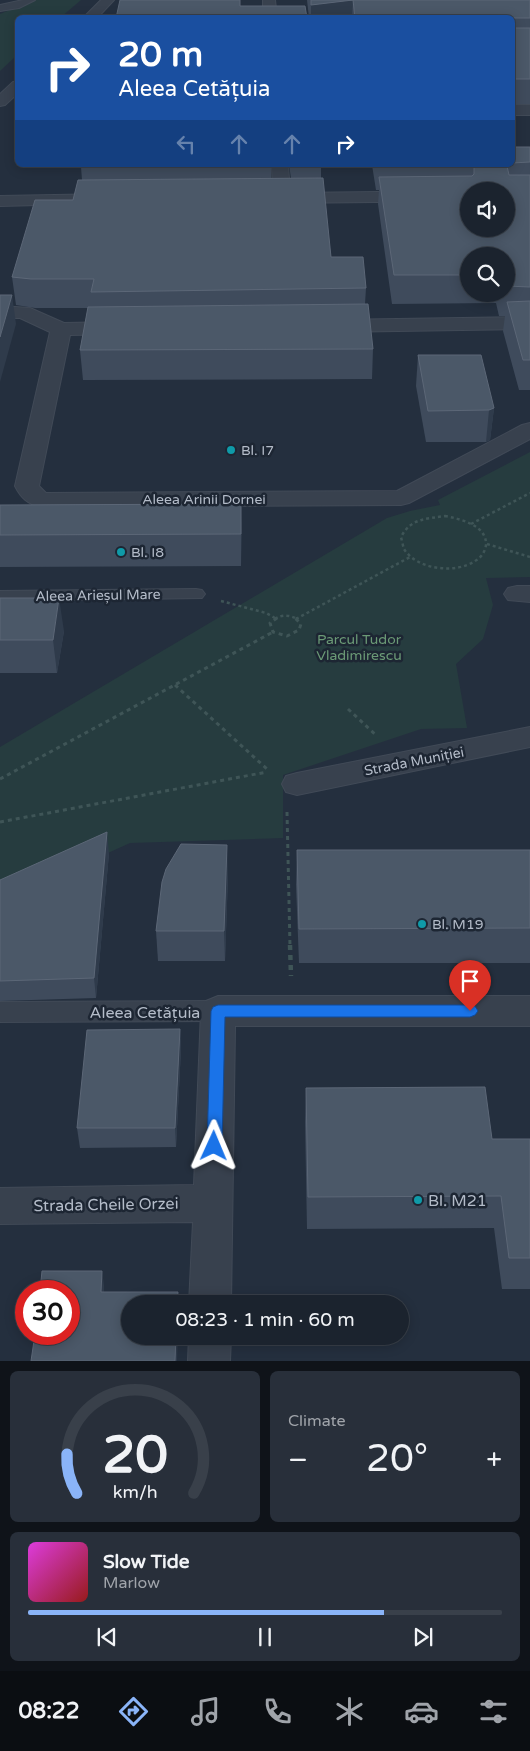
<!DOCTYPE html>
<html lang="en">
<head>
<meta charset="utf-8">
<style>
	body { margin:0; font-family:"Varela Round",sans-serif; background:#282f3a; color:#f1f3f6; height:100vh; display:flex; flex-direction:column; font-size:19px; white-space:nowrap }
	* { box-sizing:border-box; margin:0 }
	p { font-size:16px; color:#a0a4aa }
	.icon { flex:none; width:28px; height:28px; fill:none; stroke:currentColor; stroke-width:2; stroke-linecap:round; stroke-linejoin:round }
	.map { position:relative; height:1361px; overflow:hidden }
	.sheet { display:flex; flex-direction:column; gap:10px; padding:10px; background:#0f1319; flex:1 }
	.sheet>* { flex:none }
	.hud { position:absolute; left:15px; top:15px; width:500px; height:152px; border-radius:8px; box-shadow:0 2px 12px #0003,0 0 0 1px #39404a; background:#1a4fa0; color:#fff; overflow:hidden }
	.tools { position:absolute; left:460px; top:182px; display:grid; gap:10px }
	.tools a { display:grid; place-items:center; width:55px; height:55px; border-radius:50%; background:#1b232e; box-shadow:0 2px 12px #0003,0 0 0 1px #39404a; font-size:25px }
	.speed { position:absolute; left:15px; top:1280px; display:flex; gap:10px; font-size:25px; font-weight:700; text-align:center }
	.speed>* { display:grid; place-content:center; width:65px; height:65px; border-radius:50%; background:#1b232e; box-shadow:0 2px 12px #0003,0 0 0 1px #39404a; line-height:1 }
	.speed .limit { border:8px solid #d22; background:#fff; color:#111 }
	.pin { position:absolute; display:grid; place-items:center; width:42px; height:42px; color:#fff; margin:-51px -21px; border-radius:50% 50% 50% 0; rotate:-45deg; box-shadow:0 0 5px #0007 }
	.pin .icon { rotate:45deg }
	.me { position:absolute; width:55px; margin:-28px; rotate:1deg; stroke-linejoin:round; filter:drop-shadow(0 0 4px #0008) }
	.turn { display:flex; align-items:center; gap:18px; height:105px; padding:0 20px; font-size:22px }
	.turn .icon { width:65px; height:65px; stroke-width:2.5 }
	.turn b { display:block; font-size:35px; line-height:42px }
	.lanes { display:flex; align-items:center; height:48px; padding:0 20px; background:#0003; justify-content:center; gap:25px; direction:ltr }
	.lanes .off { opacity:.35 }
	.big { font-size:38px; font-weight:600; line-height:1.1 }
	.sheet .tile { flex:1; display:flex; flex-direction:column; justify-content:center; gap:8px; min-width:0; padding:0 18px; border-radius:8px; background:#282f3a }
	.sheet .dial { align-items:center; gap:0 }
	.dial svg { height:130px; overflow:visible; fill:none; stroke:#39404a; stroke-width:7; stroke-linecap:round; text-anchor:middle }
	.dial text { fill:#f1f3f6; stroke:none }
	.song { display:flex; align-items:center; gap:15px }
	.cover { width:60px; height:60px; border-radius:8px; background:linear-gradient(135deg,hsl(300 70% 55%),hsl(0 70% 35%)) }
	.played { height:5px; border-radius:2px; background:linear-gradient(90deg,#8ab4f8 75%,#39404a 75%) }
	.keys { display:flex; justify-content:space-around; direction:ltr }
	.heat { display:flex; justify-content:space-between; align-items:center; font-size:28px; direction:ltr }
	.sheet .tiles { flex:1; display:grid; gap:10px; grid-template-columns:1fr 1fr }
	.tile:last-child { grid-column:span 2 }
	.trip { position:absolute; left:121px; top:1295px; width:288px; height:50px; border-radius:25px; background:#1b232e; box-shadow:0 2px 12px #0003,0 0 0 1px #39404a; font-weight:600; line-height:50px; text-align:center }
	.menu { display:flex; height:80px; justify-content:space-around; align-items:center; background:#0b0e12; color:#a0a4aa }
	.menu .icon { width:35px; height:35px }
	.menu .current { color:#8ab4f8 }
	.menu b { font-size:22px; color:#f1f3f6 }
	.map>svg:first-child { display:block }
	.green { fill:#263c3f }
	.lines { fill:none; stroke-linecap:round; stroke-linejoin:round }
	.lane-casing { stroke:#414a57; stroke-width:2 }
	.street-casing { stroke:#414a57; stroke-width:2 }
	.path-far2 { stroke:#3f5557; stroke-width:2.5; stroke-dasharray:3 3; stroke-linecap:butt }
	.path-far1 { stroke:#3f5557; stroke-width:3; stroke-dasharray:4 4; stroke-linecap:butt }
	.path { stroke:#3f5557; stroke-width:4.5; stroke-dasharray:5 5; stroke-linecap:butt }
	.lane { fill:#38414e; fill-rule:evenodd }
	.street { fill:#38414e; fill-rule:evenodd }
	.wall { fill:#3f4b5c; fill-rule:evenodd }
	.shaded-wall { fill:#2f3b4b }
	.building { fill:#4b5868; stroke:#5c6777; fill-rule:evenodd }
	.route { fill:#1a73e8; stroke:#114b97 }
	.culture-dot { fill:#0f9aa8; stroke:#1d2633; stroke-width:2 }
	.labels { text-anchor:middle; stroke-width:5; stroke-linejoin:round; paint-order:stroke }
	.poi-label { font-size:14px; fill:#b4bcc9; stroke:#1d2633; text-anchor:start }
	.street-label { font-size:14px; fill:#b4bcc9; stroke:#1d2633 }
	.park-label { font-size:14px; fill:#6b9a76; stroke:#1d2633 }
	.near-street-label { font-size:16px; fill:#b4bcc9; stroke:#1d2633 }
	.near-poi-label { font-size:16px; fill:#b4bcc9; stroke:#1d2633; text-anchor:start }
</style>
</head>
<body>
<div class="map">
<svg width="530" height="1361" viewBox="0 0 530 1361">
	<rect width="100%" height="100%" fill="#242f3e"/>
	<g class="green">
		<polygon points="34,0 81,0 61,17 18,18 17,55 0,71 0,14"/>
		<polygon points="530,452 530,577 486,578 493,605 483,639 456,664 467,728 421,729 283,775 283,838 130,843 0,902 0,747 387,518 410,511 440,505 438,500"/>
	</g>
	<g class="lines">
		<defs>
			<g id="lane">
				<polygon points="23,0 35,0 19,8 0,11 0,5"/>
				<polygon points="196,589 202,590 205,594 202,598 0,601 0,591"/>
				<polygon points="218,1001 226,1004 230,1011 226,1018 218,1021 0,1022 0,1002"/>
			</g>
			<g id="street">
				<polygon points="101,0 114,0 97,18 83,18"/>
				<polygon points="263,0 275,0 277,18 263,18"/>
				<polygon points="18,81 18,93 5,105 0,106 0,94 13,82"/>
				<rect x="512" y="105" width="18" height="10"/>
				<polygon points="272,165 288,165 290,193 469,191 470,191 469,191 469,201 282,203 276,202 273,198"/>
				<polygon points="110,194 116,195 119,199 116,203 0,206 0,196"/>
				<path d="M0 306 30 308 64 323 122 322 129 324 132 328 129 332 122 334 70 335 39 486 46 493 397 491 522 425 530 423V439L409 503 401 505 41 507C28 504 21 498 15 486L50 332 20 318H0Z"/>
				<polygon points="530,317 530,329 333,332 326,330 323,326 326,322 333,320"/>
				<polygon points="517,586 530,586 530,602 508,600 504,594 508,588"/>
				<polygon points="530,727 530,747 297,795 286,792 282,784 286,776 297,773"/>
				<polygon points="218,996 530,996 530,1026 235,1026 231,1304 189,1304 193,1222 0,1224 0,1188 194,1185 201,1011 206,1001"/>
				<polygon points="189,1336 231,1336 230,1361 188,1361"/>
			</g>
		</defs>
		<use href="#lane" class="lane-casing"/>
		<use href="#street" class="street-casing"/>
		<g class="path-far2">
			<path d="M445 516C460 519 487 525 486 545 485 552 481 558 475 561 456 574 417 570 404 549 403 546 402 541 401 537 411 518 426 519 445 516Z"/>
			<polyline points="471,524 530,493"/>
			<polyline points="487,544 530,557"/>
			<polyline points="221,601 266,613 275,618"/>
			<path d="M275 619C282 614 290 615 297 619"/>
			<polyline points="296,619 410,557"/>
		</g>
		<g class="path-far1">
			<polyline points="277,618 270,623 273,632 287,636 299,630 301,624 295,618"/>
			<polyline points="296,619 298,618"/>
			<polyline points="175,685 267,769"/>
			<polyline points="348,709 377,736"/>
			<polyline points="0,779 273,632"/>
			<polyline points="287,812 290,946"/>
			<polyline points="0,822 267,772"/>
		</g>
		<polyline class="path" points="290,945 291,976"/>
		<use href="#lane" class="lane"/>
		<use href="#street" class="street"/>
	</g>
	<g class="wall">
		<polygon points="307,0 530,0 530,104 512,104 512,18 309,18"/>
		<polygon points="241,6 307,18 116,18"/>
		<path d="M512 147H530V390H519L503 331 505 316H499L496 303 392 304 378 204 379 190H376L372 165H512ZM469 256H506V294H469Z"/>
		<polygon points="271,165 271,178 291,178 289,165 321,165 321,178 331,257 366,288 365,304 373,349 372,379 83,380 80,350 88,308 35,308 16,305 12,277 73,200 82,180 81,167"/>
		<polygon points="418,355 494,408 490,440 486,442 426,442 416,386"/>
		<polygon points="241,504 241,566 0,567 0,505"/>
		<polygon points="0,598 64,631 57,673 0,673"/>
		<polygon points="297,850 530,850 530,963 299,963 296,885"/>
		<polygon points="109,853 96,998 0,1001 0,880"/>
		<polygon points="228,875 225,961 158,961 156,931"/>
		<polygon points="180,1029 181,1049 176,1147 80,1148 77,1128"/>
		<polygon points="306,1088 492,1139 530,1139 530,1289 502,1289 494,1228 307,1229 305,1122"/>
	</g>
	<g class="shaded-wall">
		<polygon points="353,0 352,18 311,18 311,5"/>
		<polygon points="12,295 16,324 0,382 0,337"/>
		<polygon points="494,408 490,440 486,442 489,410"/>
		<polygon points="241,504 242,536 241,566"/>
		<polygon points="59,598 64,631 57,673 53,640"/>
		<polygon points="107,832 109,853 96,998 94,978"/>
		<polygon points="227,845 228,875 225,961 224,931"/>
		<polygon points="180,1029 181,1049 176,1147 175,1128"/>
		<polygon points="102,1271 104,1285 104,1306 101,1292"/>
		<polygon points="176,1336 178,1336 177,1361 175,1361"/>
	</g>
	<g class="building">
		<polygon points="120,0 240,0 240,6 305,6 307,18 221,18 221,15 155,16 155,18 116,18"/>
		<polygon points="311,0 530,0 530,18 513,18 513,28 530,28 530,79 512,79 512,18 355,18 353,0 311,5"/>
		<polygon points="512,147 530,147 530,162 512,163"/>
		<polygon points="81,165 260,165 81,167"/>
		<path d="M474 165H503V166H507L509 175H530V287L506 286V256H469V275H394L379 177 472 176 474 174ZM469 191H506V229H469Z"/>
		<polygon points="323,178 331,257 363,257 366,288 91,292 94,279 31,279 12,277 35,200 73,200 78,180"/>
		<polygon points="0,295 12,295 0,337"/>
		<polygon points="530,301 530,360 523,360 507,302"/>
		<polygon points="368,304 373,349 80,350 88,307"/>
		<polygon points="418,355 481,355 494,408 489,410 428,411"/>
		<polygon points="241,504 241,534 0,535 0,505"/>
		<polygon points="0,598 59,598 53,640 0,640"/>
		<polygon points="107,832 94,978 0,981 0,880"/>
		<polygon points="181,844 227,845 224,931 156,931 162,882 166,869"/>
		<polygon points="297,850 530,850 530,928 299,929"/>
		<polygon points="180,1029 175,1128 77,1128 87,1030"/>
		<polygon points="485,1087 492,1139 530,1139 530,1258 509,1258 501,1196 308,1197 306,1088"/>
		<polygon points="42,1271 102,1271 101,1292 178,1292 177,1304 130,1304 130,1336 176,1336 175,1361 31,1361 35,1334 69,1334 69,1291 40,1291"/>
	</g>
	<polygon class="route" points="218,1005 470,1005 475,1006 478,1011 475,1015 470,1017 225,1017 222,1146 220,1151 214,1153 209,1151 207,1146 211,1011 213,1007"/>
	<g class="culture-dot">
		<circle cx="231" cy="450" r="5"/>
		<circle cx="121" cy="552" r="5"/>
		<circle cx="422" cy="924" r="5"/>
		<circle cx="418" cy="1200" r="5"/>
	</g>
	<g class="labels">
		<g class="poi-label">
			<text x="241" y="455">Bl. I7</text>
			<text x="131" y="557">Bl. I8</text>
			<text x="432" y="929">Bl. M19</text>
		</g>
		<g class="street-label">
			<text x="204" y="504">Aleea Arinii Dornei</text>
			<text transform="translate(98 595) rotate(-1)" y="5">Aleea Arieșul Mare</text>
			<text transform="translate(414 761) rotate(-11)" y="5">Strada Muniției</text>
		</g>
		<g class="park-label">
			<text x="359" y="644">Parcul Tudor<tspan x="359" dy="16">Vladimirescu</tspan></text>
		</g>
		<g class="near-street-label">
			<text x="145" y="1018">Aleea Cetățuia</text>
			<text transform="translate(106 1204) rotate(-1)" y="6">Strada Cheile Orzei</text>
		</g>
		<g class="near-poi-label">
			<text x="428" y="1206">Bl. M21</text>
		</g>
	</g>
</svg>
<div class="tools">
<a><svg class="icon" aria-label="sound" viewBox="0 0 24 24"><path d="M4 9h4l5-4v14l-5-4H4zM17 9q2 3 0 6"/></svg></a>
<a><svg class="icon" aria-label="search" viewBox="0 0 24 24"><circle cx="10" cy="10" r="6"/><path d="M15 15l6 6"/></svg></a>
</div>
<div class="speed"><div class="limit">30</div></div>
<div class="pin" style="left:470px;top:1011px;background:#d93025"><svg class="icon" aria-label="arrive" viewBox="0 0 24 24"><path d="M6 21V4h12l-3 4 3 4H6"/></svg></div>
<svg class="me" style="left:214px;top:1146px" viewBox="-20 -20 40 40"><path d="M0-17L14 15 0 8-14 15z" fill="#1a73e8" stroke="#fff" stroke-width="4"/></svg>
<div class="trip">08:23 · 1 min · 60 m</div>
<div class="hud">
<div class="turn"><svg class="icon" aria-label="right" viewBox="0 0 24 24"><path d="M7 20v-9h11M14 6l5 5-5 5"/></svg><div><b>20 m</b>Aleea Cetățuia</div></div>
<div class="lanes"><svg class="icon off" aria-label="left" viewBox="0 0 24 24"><path d="M17 20v-9H6M10 6l-5 5 5 5"/></svg><svg class="icon off" aria-label="ahead" viewBox="0 0 24 24"><path d="M12 20V5M6 11l6-6 6 6"/></svg><svg class="icon off" aria-label="ahead" viewBox="0 0 24 24"><path d="M12 20V5M6 11l6-6 6 6"/></svg><svg class="icon" aria-label="right" viewBox="0 0 24 24"><path d="M7 20v-9h11M14 6l5 5-5 5"/></svg></div>
</div>
</div>
<section class="sheet">
<div class="tiles">
<div class="tile dial"><svg viewBox="0 0 100 80">
<path d="M14 69A42 42 0 1 1 86 69"/>
<path d="M14 69A42 42 0 0 1 8 45" stroke="#8ab4f8"/>
<text x="50" y="56" font-size="32" font-weight="700">20</text>
<text x="50" y="72" font-size="11">km/h</text>
</svg></div>
<div class="tile"><p>Climate</p>
<div class="heat"><a>−</a><b class="big">20°</b><a>+</a></div>
</div>
<div class="tile">
<div class="song"><i class="cover"></i><div><b>Slow Tide</b><p>Marlow</p></div></div>
<div class="played"></div>
<div class="keys"><svg class="icon" aria-label="previous" viewBox="0 0 24 24"><path d="M18 5L8 12l10 7zM5 5v14"/></svg><svg class="icon" aria-label="pause" viewBox="0 0 24 24"><path d="M8 5v14M16 5v14"/></svg><svg class="icon" aria-label="next" viewBox="0 0 24 24"><path d="M6 5l10 7-10 7zM19 5v14"/></svg></div>
</div>
</div>
</section>
<nav class="menu">
<b>08:22</b>
<svg class="icon current" aria-label="directions" viewBox="0 0 24 24"><path d="M12 3l9 9-9 9-9-9zM9 14v-3h6M13 9l2 2-2 2"/></svg>
<svg class="icon" aria-label="music" viewBox="0 0 24 24"><path d="M9 18V5l10-2v13"/><circle cx="6" cy="18" r="3"/><circle cx="16" cy="16" r="3"/></svg>
<svg class="icon" aria-label="phone" viewBox="0 0 24 24"><path d="M5 4h4l2 5-3 2q2 4 5 5l2-3 5 2v4C11 20 4 13 5 4z"/></svg>
<svg class="icon" aria-label="climate" viewBox="0 0 24 24"><path d="M12 3v18M4 7l16 10M4 17L20 7"/></svg>
<svg class="icon" aria-label="car" viewBox="0 0 24 24"><path d="M5 17H2v-5l4-1 3-4h7l3 4 3 1v5h-3M9 17h6M6 11h13"/><circle cx="7" cy="17" r="2"/><circle cx="17" cy="17" r="2"/></svg>
<svg class="icon" aria-label="filters" viewBox="0 0 24 24"><path d="M4 7h16M4 17h16"/><circle cx="9" cy="7" r="2"/><circle cx="15" cy="17" r="2"/></svg>
</nav>
</body>
</html>
